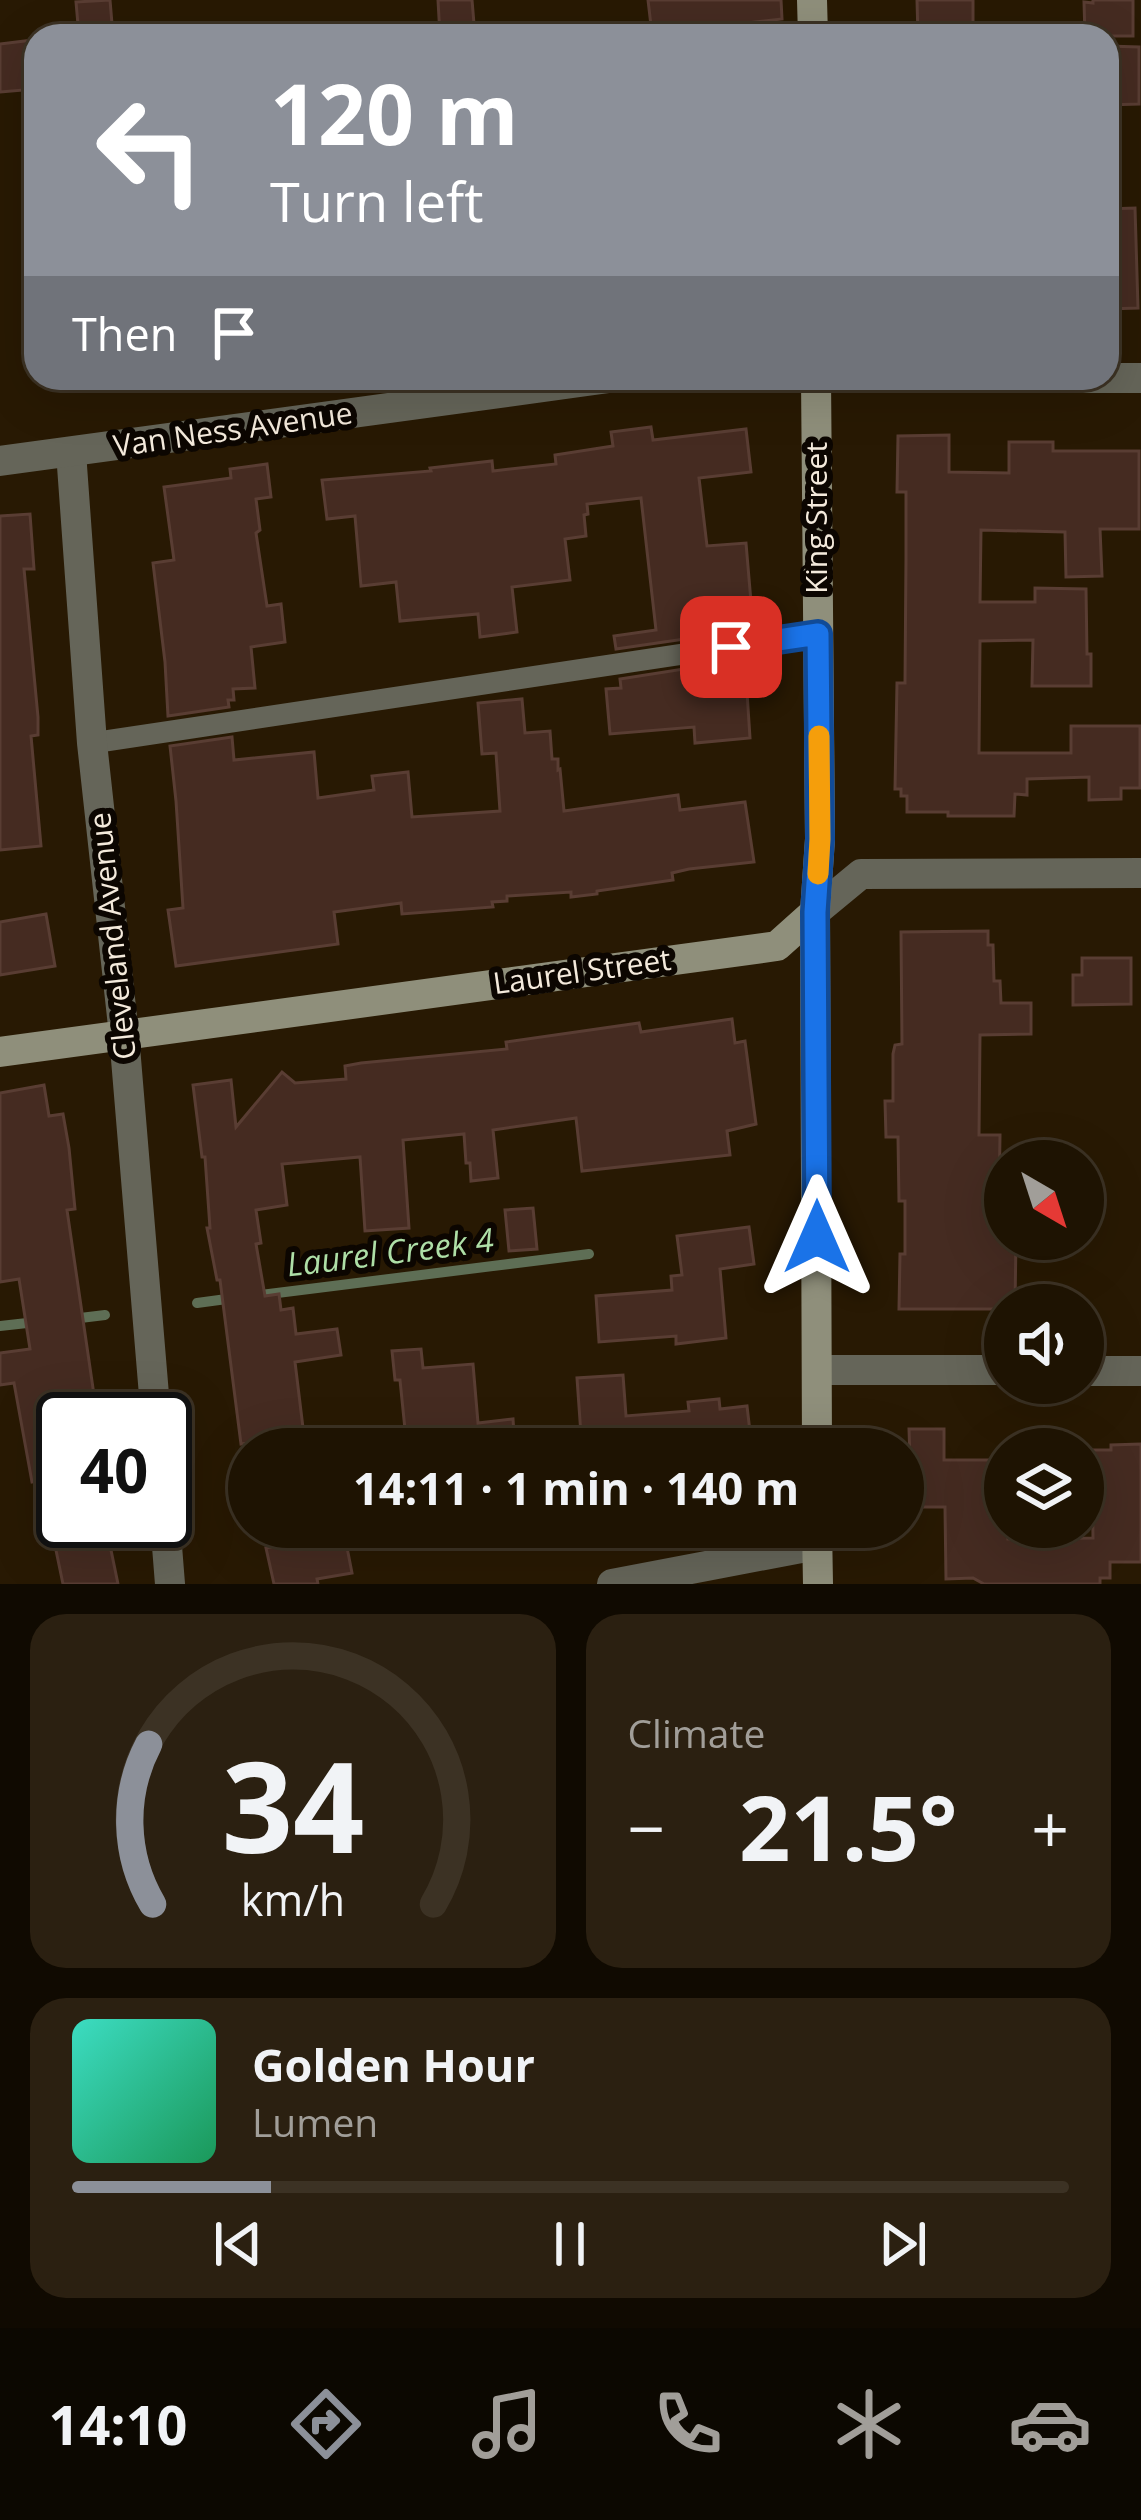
<!DOCTYPE html>
<html lang="en">
<head>
<meta charset="utf-8">
<style>
	body { margin:0; font-family:"Open Sans",sans-serif; background:#2b2011; color:#f1f3f6; height:100vh; display:flex; flex-direction:column; font-size:45px; white-space:nowrap }
	* { box-sizing:border-box; margin:0 }
	p { font-size:39px; color:#a19e99 }
	.icon { flex:none; width:66px; height:66px; fill:none; stroke:currentColor; stroke-width:2; stroke-linecap:round; stroke-linejoin:round }
	.map { position:relative; height:1584px; overflow:hidden }
	.drawer { display:flex; flex-direction:column; gap:30px; padding:30px; background:#100a01; flex:1 }
	.drawer>* { flex:none }
	.top-card { position:absolute; left:24px; top:24px; width:1095px; height:366px; border-radius:36px; box-shadow:0 12px 48px #0002,0 0 0 3px #3c3224; background:#8c9099; color:#fff; overflow:hidden }
	.needle { width:78px; rotate:141deg }
	.buttons { position:absolute; left:984px; top:1140px; display:grid; gap:24px }
	.buttons a { display:grid; place-items:center; width:120px; height:120px; border-radius:50%; background:#1e1302; box-shadow:0 12px 48px #0002,0 0 0 3px #3c3224; font-size:60px }
	.speed { position:absolute; left:36px; top:1392px; display:flex; gap:24px; font-size:60px; font-weight:700; text-align:center }
	.speed>* { display:grid; place-content:center; width:156px; height:156px; border-radius:50%; background:#1e1302; box-shadow:0 12px 48px #0002,0 0 0 3px #3c3224; line-height:1 }
	.speed .limit { border:6px solid #111; border-radius:18px; background:#fff; color:#111 }
	.pin { position:absolute; display:grid; place-items:center; width:102px; height:102px; color:#fff; margin:-51px; border-radius:24px; box-shadow:0 6px 18px #0006 }
	.me { position:absolute; width:132px; margin:-66px; rotate:0deg; stroke-linejoin:round; filter:drop-shadow(0 0 9px #0008) }
	.turn { display:flex; align-items:center; gap:42px; height:252px; padding:0 48px; font-size:54px }
	.turn .icon { width:156px; height:156px; stroke-width:2.5 }
	.turn b { display:block; font-size:84px; line-height:102px }
	.then { display:flex; align-items:center; height:114px; padding:0 48px; background:#0003; gap:24px; font-size:45px }
	.big { font-size:90px; font-weight:700; line-height:1.1 }
	.drawer .widget { flex:1; display:flex; flex-direction:column; justify-content:center; gap:18px; min-width:0; padding:0 42px; border-radius:36px; background:#2b2011 }
	.drawer .dial { align-items:center; gap:0 }
	.dial svg { height:312px; overflow:visible; fill:none; stroke:#3c3224; stroke-width:7; stroke-linecap:round; text-anchor:middle }
	.dial text { fill:#f1f3f6; stroke:none }
	.song { display:flex; align-items:center; gap:36px }
	.cover { width:144px; height:144px; border-radius:18px; background:linear-gradient(135deg,hsl(170 70% 55%),hsl(150 70% 35%)) }
	.played { height:12px; border-radius:6px; background:linear-gradient(90deg,#8c9099 20%,#3c3224 20%) }
	.keys { display:flex; justify-content:space-around; direction:ltr }
	.heat { display:flex; justify-content:space-between; align-items:center; font-size:66px; direction:ltr }
	.drawer .tiles { flex:1; display:grid; gap:30px; grid-template-columns:1fr 1fr }
	.widget:last-child { grid-column:span 2 }
	.trip { position:absolute; left:228px; top:1428px; width:696px; height:120px; border-radius:60px; background:#1e1302; box-shadow:0 12px 48px #0002,0 0 0 3px #3c3224; font-weight:700; line-height:120px; text-align:center }
	.menu { display:flex; height:192px; justify-content:space-around; align-items:center; background:#0c0801; color:#a19e99 }
	.menu .icon { width:84px; height:84px }
	.menu .current { color:#8c9099 }
	.menu b { font-size:54px; color:#f1f3f6 }
	.map>svg:first-child { display:block }
	.lines { fill:none; stroke-linecap:round; stroke-linejoin:round }
	.stream { stroke:#5e6e55; stroke-width:10 }
	.building { fill:#452b21; stroke:#593d33; stroke-width:3 }
	.lane { stroke:#656559; stroke-width:21 }
	.street { stroke:#656559; stroke-width:30 }
	.secondary { stroke:#8f8f7b; stroke-width:30 }
	.route-casing { stroke:#114b97; stroke-width:30 }
	.route { stroke:#1a73e8; stroke-width:21 }
	.slow { stroke:#f59e0b; stroke-width:21 }
	.labels { text-anchor:middle; stroke-width:12; stroke-linejoin:round; paint-order:stroke }
	.street-label { font-size:30px; fill:#f4eadc; stroke:#0c0601 }
	.water-label { font-size:33px; font-style:italic; fill:#aedfa7; stroke:#0c0601 }
</style>
</head>
<body>
<div class="map">
<svg width="1141" height="1584" viewBox="0 0 1141 1584">
	<rect width="100%" height="100%" fill="#281903"/>
	<g class="lines">
		<g class="stream">
			<polyline points="253,1296 589,1254"/>
			<polyline points="197,1303 234,1298"/>
			<polyline points="72,1319 105,1315"/>
			<polyline points="0,1326 36,1322"/>
		</g>
	</g>
	<g class="building">
		<polygon points="110,0 113,36 79,36 76,2"/>
		<polygon points="438,0 472,0 475,36 440,36"/>
		<polygon points="648,0 781,0 782,19 652,34"/>
		<polygon points="917,0 973,0 973,36 918,36"/>
		<polygon points="1093,0 1133,0 1133,36 1085,36 1084,2 1093,3"/>
		<polygon points="33,40 36,89 0,92 0,44"/>
		<polygon points="1107,46 1139,47 1139,104 1107,105"/>
		<polygon points="1135,208 1138,308 1107,309 1107,209"/>
		<polygon points="651,427 653,440 746,429 751,472 699,478 707,546 746,543 751,602 717,605 719,634 616,649 614,636 656,630 641,498 587,504 588,514 584,515 586,536 565,539 570,580 512,587 517,632 480,637 478,614 400,621 396,582 361,586 355,516 327,519 322,480 431,471 430,468 492,461 493,471 556,464 555,455 613,446 611,432"/>
		<polygon points="949,435 949,472 1009,473 1009,442 1053,442 1053,451 1139,451 1139,529 1100,529 1102,576 1066,577 1065,532 981,530 980,602 1035,602 1035,588 1086,589 1087,654 1091,654 1091,686 1032,686 1033,640 980,641 979,753 1071,753 1071,726 1140,726 1140,788 1121,788 1121,799 1089,800 1089,777 1027,779 1027,795 1015,794 1014,816 948,816 948,812 907,812 907,796 901,796 901,789 895,789 897,683 905,683 906,559 906,492 897,492 898,436"/>
		<polygon points="267,464 271,497 256,499 260,530 256,533 267,606 281,604 285,642 251,647 255,688 233,689 234,700 228,700 229,707 168,716 165,662 153,563 174,560 164,487 231,478 230,469"/>
		<polygon points="30,514 34,569 24,569 38,717 38,735 31,736 41,846 0,850 0,516"/>
		<polygon points="722,663 723,680 746,677 750,738 695,743 694,727 610,734 606,689 621,688 620,679"/>
		<polygon points="522,699 525,733 550,731 552,759 558,759 558,770 560,769 564,811 678,795 680,810 745,802 754,862 689,869 672,873 673,880 597,891 597,894 571,897 571,892 507,896 507,901 492,902 493,907 402,914 401,903 334,912 338,944 176,966 168,910 183,908 176,801 170,746 232,737 234,760 314,752 318,798 374,790 372,776 408,772 412,817 500,811 496,753 482,754 478,703"/>
		<polygon points="46,914 55,966 0,975 0,922"/>
		<polygon points="988,931 988,945 993,945 994,981 1000,981 1001,1003 1031,1003 1031,1034 980,1035 979,1135 1000,1135 999,1200 1005,1200 1005,1239 1016,1239 1015,1305 1005,1305 1005,1309 899,1309 900,1254 905,1254 905,1201 899,1201 898,1137 886,1137 885,1101 893,1101 893,1054 895,1045 902,1044 901,932"/>
		<polygon points="1082,958 1131,958 1131,1004 1073,1005 1073,975 1082,975"/>
		<polygon points="732,1019 735,1043 745,1041 756,1124 727,1131 730,1155 582,1171 576,1118 493,1130 498,1178 471,1181 470,1163 466,1163 464,1134 403,1140 409,1228 365,1231 360,1157 282,1164 287,1205 256,1210 261,1243 256,1244 265,1296 279,1294 281,1310 293,1308 296,1334 337,1329 341,1355 295,1362 304,1436 241,1444 220,1280 217,1280 207,1228 210,1228 205,1157 202,1157 193,1085 231,1080 236,1127 282,1072 295,1083 346,1079 345,1066 361,1063 507,1049 506,1042 639,1023 641,1032"/>
		<polygon points="44,1085 49,1116 63,1114 69,1148 75,1209 67,1210 94,1395 57,1401 63,1428 63,1476 32,1482 14,1383 0,1385 0,1353 30,1349 19,1279 0,1282 0,1093"/>
		<polygon points="533,1208 537,1249 509,1251 505,1210"/>
		<polygon points="749,1227 754,1264 720,1269 726,1338 676,1344 676,1336 599,1342 596,1296 672,1290 671,1276 682,1275 677,1236"/>
		<polygon points="421,1349 423,1368 473,1364 478,1423 513,1419 515,1449 407,1449 400,1380 395,1380 392,1351"/>
		<polygon points="623,1375 626,1416 689,1411 688,1402 719,1399 720,1409 747,1406 752,1449 582,1449 577,1378"/>
		<polygon points="909,1429 944,1429 944,1460 1005,1460 1005,1527 1008,1527 1008,1539 1093,1538 1092,1450 1111,1450 1111,1445 1141,1444 1141,1562 1110,1562 1110,1578 1100,1578 1100,1584 984,1584 973,1578 946,1579 945,1507 906,1507 905,1459 910,1459"/>
		<polygon points="105,1521 118,1584 63,1584 52,1531"/>
		<polygon points="335,1527 343,1527 352,1573 317,1579 318,1584 274,1584 266,1548 277,1546 275,1539"/>
	</g>
	<g class="lines">
		<polyline class="lane" points="92,743 817,634"/>
		<g class="street">
			<polyline points="856,378 865,378"/>
			<polyline points="983,378 1141,378"/>
			<polyline points="71,452 92,743 124,1035 156,1419"/>
			<polyline points="0,461 609,378"/>
			<polyline points="815,912 861,874 1141,873"/>
			<polyline points="817,1370 1005,1370"/>
			<polyline points="1083,1371 1141,1371"/>
			<polyline points="165,1521 170,1584"/>
			<polyline points="612,1584 817,1545"/>
		</g>
		<g class="secondary">
			<polyline points="812,0 813,36"/>
			<polyline points="816,378 820,839 815,912 817,1449"/>
			<polyline points="0,1052 777,946 815,912"/>
			<polyline points="817,1527 818,1584"/>
		</g>
	</g>
	<g class="lines">
		<defs>
			<polyline id="route" points="731,647 818,634 820,839 815,912 817,1237"/>
		</defs>
		<use href="#route" class="route-casing"/>
		<use href="#route" class="route"/>
		<polyline class="slow" points="818,874 820,839 819,736"/>
	</g>
	<g class="labels">
		<g class="street-label">
			<text transform="translate(233 430) rotate(-8)" y="10">Van Ness Avenue</text>
			<text transform="translate(817 518) rotate(-90)" y="10">King Street</text>
			<text transform="translate(113 936) rotate(-96)" y="10">Cleveland Avenue</text>
			<text transform="translate(582 972) rotate(-8)" y="10">Laurel Street</text>
		</g>
		<g class="water-label">
			<text transform="translate(390 1252) rotate(-7)" y="12">Laurel Creek 4</text>
		</g>
	</g>
</svg>
<div class="buttons">
<a><svg class="needle" viewBox="-14 -14 28 28"><path d="M0-13l5 13h-10z" fill="#e53935"/><path d="M0 13l5-13h-10z" fill="#a19e99"/></svg></a>
<a><svg class="icon" aria-label="sound" viewBox="0 0 24 24"><path d="M4 9h4l5-4v14l-5-4H4zM17 9q2 3 0 6"/></svg></a>
<a><svg class="icon" aria-label="layers" viewBox="0 0 24 24"><path d="M12 4l9 5-9 5-9-5zM3 14l9 5 9-5"/></svg></a>
</div>
<div class="speed"><div class="limit">40</div></div>
<div class="pin" style="left:731px;top:647px;background:#d93025"><svg class="icon" aria-label="arrive" viewBox="0 0 24 24"><path d="M6 21V4h12l-3 4 3 4H6"/></svg></div>
<svg class="me" style="left:817px;top:1237px" viewBox="-20 -20 40 40"><path d="M0-17L14 15 0 8-14 15z" fill="#1a73e8" stroke="#fff" stroke-width="4"/></svg>
<div class="trip">14:11 · 1 min · 140 m</div>
<div class="top-card">
<div class="turn"><svg class="icon" aria-label="left" viewBox="0 0 24 24"><path d="M17 20v-9H6M10 6l-5 5 5 5"/></svg><div><b>120 m</b>Turn left</div></div>
<div class="then">Then<svg class="icon" aria-label="arrive" viewBox="0 0 24 24"><path d="M6 21V4h12l-3 4 3 4H6"/></svg></div>
</div>
</div>
<section class="drawer">
<div class="tiles">
<div class="widget dial"><svg viewBox="0 0 100 80">
<path d="M14 69A42 42 0 1 1 86 69"/>
<path d="M14 69A42 42 0 0 1 13 28" stroke="#8c9099"/>
<text x="50" y="56" font-size="32" font-weight="700">34</text>
<text x="50" y="72" font-size="11">km/h</text>
</svg></div>
<div class="widget"><p>Climate</p>
<div class="heat"><a>−</a><b class="big">21.5°</b><a>+</a></div>
</div>
<div class="widget">
<div class="song"><i class="cover"></i><div><b>Golden Hour</b><p>Lumen</p></div></div>
<div class="played"></div>
<div class="keys"><svg class="icon" aria-label="previous" viewBox="0 0 24 24"><path d="M18 5L8 12l10 7zM5 5v14"/></svg><svg class="icon" aria-label="pause" viewBox="0 0 24 24"><path d="M8 5v14M16 5v14"/></svg><svg class="icon" aria-label="next" viewBox="0 0 24 24"><path d="M6 5l10 7-10 7zM19 5v14"/></svg></div>
</div>
</div>
</section>
<nav class="menu">
<b>14:10</b>
<svg class="icon current" aria-label="directions" viewBox="0 0 24 24"><path d="M12 3l9 9-9 9-9-9zM9 14v-3h6M13 9l2 2-2 2"/></svg>
<svg class="icon" aria-label="music" viewBox="0 0 24 24"><path d="M9 18V5l10-2v13"/><circle cx="6" cy="18" r="3"/><circle cx="16" cy="16" r="3"/></svg>
<svg class="icon" aria-label="phone" viewBox="0 0 24 24"><path d="M5 4h4l2 5-3 2q2 4 5 5l2-3 5 2v4C11 20 4 13 5 4z"/></svg>
<svg class="icon" aria-label="climate" viewBox="0 0 24 24"><path d="M12 3v18M4 7l16 10M4 17L20 7"/></svg>
<svg class="icon" aria-label="car" viewBox="0 0 24 24"><path d="M5 17H2v-5l4-1 3-4h7l3 4 3 1v5h-3M9 17h6M6 11h13"/><circle cx="7" cy="17" r="2"/><circle cx="17" cy="17" r="2"/></svg>
</nav>
</body>
</html>
